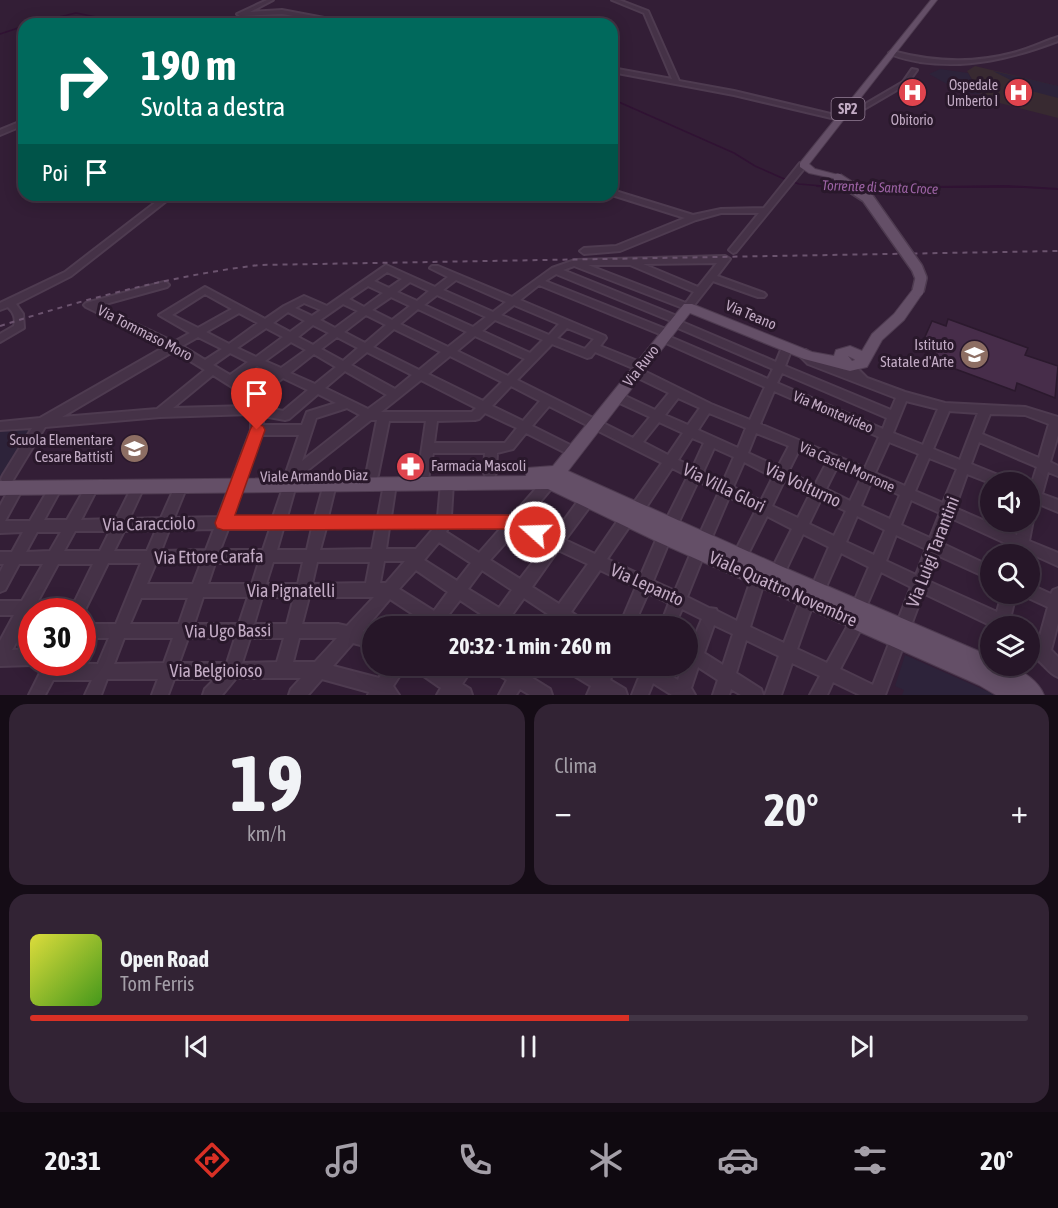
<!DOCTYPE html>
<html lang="it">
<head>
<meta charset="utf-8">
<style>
	body { margin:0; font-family:"Asap Condensed",sans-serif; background:#322334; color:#f1f3f6; height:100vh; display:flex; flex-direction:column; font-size:22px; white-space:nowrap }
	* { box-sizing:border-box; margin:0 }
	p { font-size:20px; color:#a49fa8 }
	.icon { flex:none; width:33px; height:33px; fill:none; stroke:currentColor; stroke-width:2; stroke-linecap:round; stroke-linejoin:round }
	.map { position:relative; height:695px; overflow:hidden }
	.panel { display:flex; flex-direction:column; gap:9px; padding:9px; background:#150c16; flex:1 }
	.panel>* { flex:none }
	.banner { position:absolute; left:18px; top:18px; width:600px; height:183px; border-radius:18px; box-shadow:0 3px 15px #0003,0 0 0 2px #423545; background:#00695c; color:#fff; overflow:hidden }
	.fabs { position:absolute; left:980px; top:472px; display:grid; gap:12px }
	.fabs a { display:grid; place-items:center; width:60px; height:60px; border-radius:50%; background:#261628; box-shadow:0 3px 15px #0003,0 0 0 2px #423545; font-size:30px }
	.speed { position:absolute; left:18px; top:598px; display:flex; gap:12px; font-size:30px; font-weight:700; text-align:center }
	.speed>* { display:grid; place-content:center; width:78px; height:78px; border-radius:50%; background:#261628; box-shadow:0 3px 15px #0003,0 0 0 2px #423545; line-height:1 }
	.speed .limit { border:9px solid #d22; background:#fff; color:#111 }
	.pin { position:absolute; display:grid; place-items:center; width:51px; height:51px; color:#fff; margin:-62px -26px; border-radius:50% 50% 50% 0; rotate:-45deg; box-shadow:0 0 6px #0007 }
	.pin .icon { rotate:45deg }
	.me { position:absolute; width:66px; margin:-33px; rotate:290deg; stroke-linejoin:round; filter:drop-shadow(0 0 4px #0008) }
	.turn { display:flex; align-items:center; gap:21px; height:126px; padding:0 24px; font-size:27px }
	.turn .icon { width:78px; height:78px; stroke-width:2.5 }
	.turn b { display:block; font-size:42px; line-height:51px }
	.then { display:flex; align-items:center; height:57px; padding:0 24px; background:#0003; gap:12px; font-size:22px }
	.big { font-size:45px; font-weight:700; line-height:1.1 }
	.panel .tile { flex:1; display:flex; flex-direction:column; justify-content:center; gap:9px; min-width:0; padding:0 21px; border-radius:18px; background:#322334 }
	.panel .dial { align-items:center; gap:0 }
	.dial b { font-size:78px; line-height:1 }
	.song { display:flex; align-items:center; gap:18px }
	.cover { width:72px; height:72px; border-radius:9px; background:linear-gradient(135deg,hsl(60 70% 55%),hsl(100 70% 35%)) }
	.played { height:6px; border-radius:3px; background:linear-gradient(90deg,#d93025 60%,#423545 60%) }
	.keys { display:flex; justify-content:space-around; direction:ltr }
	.heat { display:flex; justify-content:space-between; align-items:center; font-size:33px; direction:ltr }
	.panel .tiles { flex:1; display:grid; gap:9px; grid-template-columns:1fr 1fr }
	.tile:last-child { grid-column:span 2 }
	.trip { position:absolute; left:362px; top:616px; width:336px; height:60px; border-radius:30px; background:#261628; box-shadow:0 3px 15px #0003,0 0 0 2px #423545; font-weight:700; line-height:60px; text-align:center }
	.tabs { display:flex; height:96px; justify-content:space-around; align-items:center; background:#0f0910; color:#a49fa8 }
	.tabs .icon { width:42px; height:42px }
	.tabs .active { color:#d93025 }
	.tabs b { font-size:27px; color:#f1f3f6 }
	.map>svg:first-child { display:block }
	.medical { fill:#382a31 }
	.green { fill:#2d233a }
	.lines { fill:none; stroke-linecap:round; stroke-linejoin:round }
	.stream-far1 { stroke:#301233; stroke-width:1.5 }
	.stream { stroke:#301233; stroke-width:2 }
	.building { fill:#472d4a; stroke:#2b192d; stroke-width:1.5 }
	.minor-casing { stroke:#4e3b50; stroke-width:4 }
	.major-casing { stroke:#4e3b50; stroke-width:2 }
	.minor { fill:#453247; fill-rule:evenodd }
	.major { fill:#644f67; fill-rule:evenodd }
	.rail { stroke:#6b536e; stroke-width:2; stroke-dasharray:5 5; stroke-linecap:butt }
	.major-bridge-far1-casing { stroke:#4e3b50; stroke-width:11; stroke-linecap:butt }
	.major-bridge-casing { stroke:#4e3b50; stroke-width:14; stroke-linecap:butt }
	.major-bridge-far1 { stroke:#644f67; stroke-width:9 }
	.major-bridge { stroke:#644f67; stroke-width:11 }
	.route { fill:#d93025; stroke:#8d1f18; stroke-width:1.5 }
	.labels { text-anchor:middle; stroke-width:6; stroke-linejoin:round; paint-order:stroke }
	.far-poi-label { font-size:14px; fill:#c2abc4; stroke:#29182b; text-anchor:end }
	.shield { fill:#29182b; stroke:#947f96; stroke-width:1.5 }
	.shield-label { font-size:14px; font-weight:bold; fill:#c2abc4 }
	.far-water-label { font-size:14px; font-style:italic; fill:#9d63a5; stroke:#29182b }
	.street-label { font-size:15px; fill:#c2abc4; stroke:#29182b }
	.poi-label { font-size:15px; fill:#c2abc4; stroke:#29182b; text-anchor:end }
	.near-street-label { font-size:18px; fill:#c2abc4; stroke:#29182b }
</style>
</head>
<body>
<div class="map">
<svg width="1058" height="695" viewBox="0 0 1058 695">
	<rect width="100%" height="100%" fill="#331e36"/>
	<polygon class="medical" points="975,66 1058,86 1058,118 984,99 967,71"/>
	<g class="green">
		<polygon points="940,69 968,73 980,94 963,93 929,74"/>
		<polygon points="993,71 1058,86 1058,98 1024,89 1026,88"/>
		<polygon points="37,428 7,477 0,477 0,432 4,429"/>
		<polygon points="905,655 989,692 994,695 902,695 904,690 895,686"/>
	</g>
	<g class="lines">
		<g class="stream-far1">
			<polyline points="29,24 76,13 116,21 109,24"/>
			<polyline points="0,34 24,26"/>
			<polyline points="612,99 734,153 755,166 782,178 799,184 834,187"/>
			<polyline points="929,187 1025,187"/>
		</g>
		<g class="stream">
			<polyline points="817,186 845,188"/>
			<polyline points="863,188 1007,186 1058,189"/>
		</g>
	</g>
	<polygon class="building" points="948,319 1028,348 1025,355 1058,366 1055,398 1017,383 1015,391 931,360 934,352 920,348 932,321 946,326"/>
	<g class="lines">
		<defs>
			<g id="minor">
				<polygon points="267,0 273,0 250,12 282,10 356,24 344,24 282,14 240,16 237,14"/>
				<polygon points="612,0 619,0 648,11 679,81 734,91 839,116 855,110 903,82 912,69 917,70 907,84 859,112 840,120 734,95 612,72 612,68 672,79 644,13"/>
				<path d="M1058 37V41C1013 58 969 69 920 62 910 60 898 58 889 53L892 51C933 62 972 64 1013 53 1029 49 1043 42 1058 37Z"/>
				<polygon points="24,120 24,125 0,135 0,130"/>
				<polygon points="800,163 807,165 736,252 733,253 729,250 759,213 721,213 696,220 620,251 584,254 580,251 584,248 616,246 685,218 612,195 612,190 693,215 721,209 764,208"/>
				<path d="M165 195H174L71 276 16 304 23 314 24 328 0 342V334L14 326C16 318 14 313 8 307L0 310V303L65 272Z"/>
				<path d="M725 256 730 259 717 276 764 293 766 295 764 297H758L713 281 691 309 688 310 574 266 563 270 682 318 683 320 682 322 776 362 783 345H791L792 348 785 366 891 410 896 398 808 364 797 353 798 350H806L816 358 845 370 842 365 843 362H851L867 378 905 392 945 403 1025 407 1058 417V435L1050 462 1058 466V476L1048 472 1042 494 1058 500V512L1039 504 1033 520 1029 541 1058 553V566L1027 552 1026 555H1012L1014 547 951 518 941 543 990 566V579L937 555 928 581 997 612 1002 594H1016L1008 627H994L923 593 885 695H860L833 682 827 695H810L820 676 792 663 781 695H765L779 656 746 640 736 673 761 689 763 695H741L731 689 729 695H713L718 680 698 667 691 688 695 695H672L653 683 648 695H632L640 675 635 672 633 666H658V668L678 680 683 666H687V643L691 645 702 619 682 609 674 627H660L669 603 648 593 633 627H619L636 587 600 570 571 612 586 622 588 627H568L563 624 561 627H545L551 616 524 598 511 616 519 622 521 627H487L490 620 460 600 446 618 451 622 453 627H423L425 622 390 599 363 631 372 634V648L353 643 333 666 379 678 388 666H406L393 686 399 695H368L369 692 322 679 308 695H289L291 689 301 678H236L222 695H203L205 689 215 679H174L168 695H152L158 679H107L101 695H85L92 680H53L45 695H29L45 663 98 664 109 638H82V624H116L141 563H108L82 616V612H32V615L12 650 32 649V663H36L32 665 0 666V641L14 615H0V601H22L43 564H19L5 590 0 592V572L4 564H0V552H12L23 532 0 533V506L12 484 17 483 22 484 23 488 5 521H30L52 483 56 482 60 483 62 487 44 520H67L88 483 92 482 96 483 98 487 81 520 116 519 134 483 138 482 142 483 144 487 129 519 161 518 177 482 181 481 185 482 187 486 174 518 218 517 251 430V414L160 417 45 427 11 483 7 484 3 483 1 479 3 475 32 428 0 430V422L40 418 166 346 86 307 84 305 86 303 164 282 167 283 169 285 167 287 98 306 174 342 190 333 159 315 205 287 265 319 284 306 304 296 327 306 386 265 435 287 448 277 430 268 432 266H438L512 297 552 268 575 260ZM717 263 698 287 643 264ZM588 265H630L694 292 686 303ZM387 272 402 279 389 288 374 281ZM556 274 671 321 670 323 671 325 773 369 768 379 668 336 672 333 671 331 545 281ZM456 280 506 302 493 312 443 290ZM410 282 429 291 417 301 397 292ZM539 285 662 335 658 338 659 340 765 387 750 420 711 404 642 370 646 367 645 364 600 346 606 338 605 336 520 300ZM368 286 383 293 364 307 349 299ZM205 294 232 309 198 328 172 315ZM437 295 486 317 473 327 424 305ZM391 297 410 306 392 320 372 310ZM304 303 321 310 312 316 295 308ZM343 304 358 311 335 328 320 320ZM514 305 559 324 549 335 501 315ZM418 309 467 332 448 347 400 324ZM288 312 305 321 290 332 273 323ZM239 313 258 323 229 344 206 332ZM366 315 386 325 365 343 344 332ZM495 320 543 340 530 353 482 331ZM313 325 329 333 313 345 298 337ZM266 328 283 337 256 357 237 348ZM567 328 594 339 585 349 557 338ZM394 329 441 352 419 370 373 347ZM475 336 525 359 508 376 457 351ZM198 337 222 349 205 360 182 346ZM337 337 358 348 343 361 321 349ZM291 342 306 350 281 368 265 361ZM552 344 587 358 591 357 595 352 635 369 631 372 632 375 669 393 655 410 621 394H613L611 397 613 400 650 417 633 438 517 380ZM174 351 205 370 157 409 62 417ZM367 352 412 375 395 389 351 365ZM230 353 248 362 230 375 213 365ZM314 354 336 367 315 384 290 373ZM450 356 502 382 483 401 428 374ZM257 366 273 374 253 389 238 380ZM345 371 387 395 368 409 325 388ZM782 373 887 418 883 429 777 383ZM213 375 248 397 250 406 173 408ZM283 378 308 390 283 411 262 407 259 396ZM421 380 476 408 472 412H381ZM511 386 540 401 523 421 492 406ZM774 391 879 437 865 468 760 424ZM318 394 336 403 307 412 302 425H263V416L285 420 289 419ZM678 398 700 408 688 425 665 415ZM906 401 938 409 923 445 893 433ZM549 406 662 463 633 504 631 508 633 512 638 514 643 512 672 468 688 476 664 524 666 528 671 530 676 528 698 481 719 492 697 540 699 544 704 546 709 544 729 497 756 510 733 556 735 560 740 562 745 560 767 516 792 529 770 573 772 578 777 579 782 578 803 534 829 547 810 591 812 596 817 598 822 596 841 553 869 567 851 609 853 614 858 616 863 614 881 572 911 587 873 685 840 669 864 623 862 618 857 616 852 618 827 663 797 649 814 601 812 596 807 594 802 596 784 643 750 627 765 579 763 574 758 572 753 574 737 621 717 611 716 609 709 608 687 597 705 552 703 548 698 546 693 548 675 591 653 581 671 537 669 533 664 531 659 533 641 575 607 559 631 524 633 520 631 516 626 514 621 516 595 554 565 540 591 505 592 501 591 497 586 496 581 497 554 534 524 521 556 483 558 479 556 475 552 474 548 475 512 516H451L453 483 451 479 447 478 443 479 441 483 438 517H391L396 484 394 480 390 479 386 480 384 484 378 517H328L336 484 334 480 330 479 326 480 324 484 315 517H287L296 485 294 481 371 420H377L366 475 368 479 372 480 376 479 378 475 389 421H426L418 475 420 479 424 480 428 479 433 453H485L484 473 486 477 490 478 494 477 496 473 497 453 513 449 526 433 574 457 578 455 580 452 578 449 532 426ZM347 408 360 415 302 461 316 418ZM949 411 978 413 960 460 933 449ZM485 413 517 428 505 443H434L437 421 475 420 479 419ZM709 413 746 428 738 448 698 430ZM990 414 1025 415 1049 424 1039 458 982 434ZM659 422 683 433 668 455 643 442ZM756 433 789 446 778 467 748 453ZM261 435H299L285 476 287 481 284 485 273 517H232ZM692 438 704 443 693 467 678 460ZM889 442 919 454 905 486 875 473ZM979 442 1037 467 1030 489H1029V522H1020L1017 535 955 508 967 474 990 483H1010L1008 479 971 464ZM714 448 734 457 723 482 703 472ZM799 450 827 462 815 485 788 472ZM929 458 957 469 943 503 915 491ZM744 462 773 477 761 501 733 487ZM837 467 861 478 850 501 826 489ZM784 481 810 494 798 518 772 506ZM871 482 900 495 890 519 861 506ZM821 499 846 511 834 536 809 524ZM911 500 940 513 930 538 901 525ZM857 516 885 530 874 555 846 542ZM312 528 307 550H277L283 529ZM326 528H376L372 549 320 550ZM389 528H434L416 549H386ZM448 528H501L479 553 446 532ZM214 529 206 550 161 551 169 530ZM228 529H270L263 550H220ZM156 530 147 551H114L124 531ZM517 530 547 544 520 579 490 560ZM75 531H110L100 551H64ZM37 532H61L50 551 26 552ZM896 535 926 549 916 575 886 561ZM439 542 471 563 457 581 424 560ZM558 550 588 564 559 604 532 587ZM384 561H405L386 583H380ZM259 562 252 584H208L215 563ZM273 562H303L298 584H266ZM317 562H370L366 583 312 584ZM156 563H201L193 584H147ZM58 564H93L75 601H38ZM416 570 448 592 434 611 399 589ZM482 570 512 590 499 608 468 589ZM203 597H248L239 624H194ZM262 597H294L287 624H254ZM309 597H374L347 626 338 624H302ZM141 598H188L179 624H130ZM714 625 733 634 723 665 704 653ZM124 638H173L164 663 114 664ZM188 638H235L227 663H179ZM250 638H284L277 662 242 663ZM299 638H337L315 662H293Z"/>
				<path d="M1029 584 1051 594 1053 590 1058 588V623L1051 650 1058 657V677C1046 672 1043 660 1029 655V639L1038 643 1048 607 1024 596 1023 594H1029Z"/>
				<polygon points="416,666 437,666 450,675 456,666 474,666 462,684 470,689 472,695 437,695 441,688 418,672"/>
				<polygon points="492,666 516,667 534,666 529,676 550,689 552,695 530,695 520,689 516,695 499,695 507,680 494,672"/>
				<polygon points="566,666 588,666 597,672 600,666 616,666 610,680 625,689 627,695 587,695 591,686 568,672"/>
			</g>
			<g id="major">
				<polygon points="931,0 937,0 809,164 815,169 842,176 842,180 809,173 800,167 800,163"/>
				<path d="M918 287 924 291 904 320 882 340 867 367 850 371 804 359 690 313 568 471 783 567 990 656V666C996 666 1005 665 1010 666 1024 671 1039 682 1044 695H996L979 685 658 542 548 489 0 495V481L526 476 527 468 553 466 684 304H692L812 352 834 356 836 350 850 346 862 351 872 334 894 314 914 288ZM848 356 854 359 855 360 852 361Z"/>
			</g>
		</defs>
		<use href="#minor" class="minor-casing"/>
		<use href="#major" class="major-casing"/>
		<use href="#minor" class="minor"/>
		<use href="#major" class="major"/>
		<path class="rail" d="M0 326C85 299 170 276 259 265L1058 251"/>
		<defs>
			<polyline id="major-bridge-far1" points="838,178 852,187"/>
			<polyline id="major-bridge" points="850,186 867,197 917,268 921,278 918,291"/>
		</defs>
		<use href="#major-bridge-far1" class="major-bridge-far1-casing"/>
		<use href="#major-bridge" class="major-bridge-casing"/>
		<use href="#major-bridge-far1" class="major-bridge-far1"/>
		<use href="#major-bridge" class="major-bridge"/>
	</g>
	<polygon class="route" points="257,424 263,426 265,430 235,515 514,515 541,527 544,532 541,538 535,540 512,529 223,530 217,528 215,523 250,430 252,426"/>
	<defs>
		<symbol id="hospital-disc" viewBox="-11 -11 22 22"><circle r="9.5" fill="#e0444e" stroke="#29182b"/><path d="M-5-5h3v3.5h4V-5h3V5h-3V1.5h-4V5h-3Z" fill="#fff"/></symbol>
		<symbol id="school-disc" viewBox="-11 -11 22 22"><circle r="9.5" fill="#8d6e63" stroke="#29182b"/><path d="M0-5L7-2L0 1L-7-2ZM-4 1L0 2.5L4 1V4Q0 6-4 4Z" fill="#fff"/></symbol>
		<symbol id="pharmacy-disc" viewBox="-11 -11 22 22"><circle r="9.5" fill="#e0444e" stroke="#29182b"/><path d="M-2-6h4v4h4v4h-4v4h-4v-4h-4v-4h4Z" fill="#fff"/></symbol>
	</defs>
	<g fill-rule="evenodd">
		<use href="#hospital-disc" x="896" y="76" width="33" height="33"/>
		<use href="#hospital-disc" x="1002" y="76" width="33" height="33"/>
		<use href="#school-disc" x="958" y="338" width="33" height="33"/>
		<use href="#school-disc" x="118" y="432" width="33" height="33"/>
		<use href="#pharmacy-disc" x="394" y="450" width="33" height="33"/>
	</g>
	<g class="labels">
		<g class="far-poi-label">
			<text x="998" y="90">Ospedale<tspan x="998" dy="16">Umberto I</tspan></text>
			<text x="912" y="125" text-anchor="middle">Obitorio</text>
		</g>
		<rect class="shield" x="831.5" y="98" width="33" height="22" rx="4.5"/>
		<g class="shield-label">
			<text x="848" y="114">SP2</text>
		</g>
		<g class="far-water-label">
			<text transform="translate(880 187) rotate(2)" y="5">Torrente di Santa Croce</text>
		</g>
		<g class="street-label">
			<text transform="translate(751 315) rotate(23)" y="5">Via Teano</text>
			<text transform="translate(145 333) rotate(27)" y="5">Via Tommaso Moro</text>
			<text transform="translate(641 366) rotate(-52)" y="5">Via Ruvo</text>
			<text transform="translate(833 412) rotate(23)" y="5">Via Montevideo</text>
			<text transform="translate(847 467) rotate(24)" y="5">Via Castel Morrone</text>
			<text transform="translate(314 476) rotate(-1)" y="5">Viale Armando Diaz</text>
		</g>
		<g class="poi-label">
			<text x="954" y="350">Istituto<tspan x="954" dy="17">Statale d'Arte</tspan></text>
			<text x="113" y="445">Scuola Elementare<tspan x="113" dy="17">Cesare Battisti</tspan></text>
			<text x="431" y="471" text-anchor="start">Farmacia Mascoli</text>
		</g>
		<g class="near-street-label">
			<text transform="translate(803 485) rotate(25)" y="6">Via Volturno</text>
			<text transform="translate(724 488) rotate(26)" y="6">Via Villa Glori</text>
			<text transform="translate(149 524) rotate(-1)" y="6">Via Caracciolo</text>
			<text transform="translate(933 552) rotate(-69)" y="6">Via Luigi Tarantini</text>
			<text transform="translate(209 557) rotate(-1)" y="6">Via Ettore Carafa</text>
			<text transform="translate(647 585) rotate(24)" y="6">Via Lepanto</text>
			<text transform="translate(783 589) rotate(24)" y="6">Viale Quattro Novembre</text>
			<text x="291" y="597">Via Pignatelli</text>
			<text transform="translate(228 631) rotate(-1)" y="6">Via Ugo Bassi</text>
			<text x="216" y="677">Via Belgioioso</text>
		</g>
	</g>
</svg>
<div class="fabs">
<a><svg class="icon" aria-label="sound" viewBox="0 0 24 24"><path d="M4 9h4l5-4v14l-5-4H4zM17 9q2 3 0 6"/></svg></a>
<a><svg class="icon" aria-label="search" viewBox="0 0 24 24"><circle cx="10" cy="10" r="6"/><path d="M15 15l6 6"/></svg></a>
<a><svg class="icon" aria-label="layers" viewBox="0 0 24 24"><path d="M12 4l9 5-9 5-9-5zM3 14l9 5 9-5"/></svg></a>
</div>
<div class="speed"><div class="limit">30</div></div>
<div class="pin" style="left:257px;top:430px;background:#d93025"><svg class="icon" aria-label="arrive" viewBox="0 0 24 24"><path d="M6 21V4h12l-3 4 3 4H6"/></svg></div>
<svg class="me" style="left:535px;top:532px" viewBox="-20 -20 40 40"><circle r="17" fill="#d93025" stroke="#fff" stroke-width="3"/><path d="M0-11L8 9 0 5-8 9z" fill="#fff"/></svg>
<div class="trip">20:32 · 1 min · 260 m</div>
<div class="banner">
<div class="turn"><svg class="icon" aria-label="right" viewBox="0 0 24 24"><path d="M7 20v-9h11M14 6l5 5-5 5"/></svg><div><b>190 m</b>Svolta a destra</div></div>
<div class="then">Poi<svg class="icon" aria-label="arrive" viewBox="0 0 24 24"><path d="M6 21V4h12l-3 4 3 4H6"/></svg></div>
</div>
</div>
<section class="panel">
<div class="tiles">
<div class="tile dial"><b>19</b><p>km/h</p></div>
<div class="tile"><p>Clima</p>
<div class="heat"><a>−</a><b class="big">20°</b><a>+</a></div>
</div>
<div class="tile">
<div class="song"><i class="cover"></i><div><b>Open Road</b><p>Tom Ferris</p></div></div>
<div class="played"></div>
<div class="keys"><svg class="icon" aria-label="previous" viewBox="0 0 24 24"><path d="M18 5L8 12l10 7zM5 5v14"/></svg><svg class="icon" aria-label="pause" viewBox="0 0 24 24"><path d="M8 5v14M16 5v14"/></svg><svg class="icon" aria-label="next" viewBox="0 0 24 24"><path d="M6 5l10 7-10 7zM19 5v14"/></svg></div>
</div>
</div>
</section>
<nav class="tabs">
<b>20:31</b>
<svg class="icon active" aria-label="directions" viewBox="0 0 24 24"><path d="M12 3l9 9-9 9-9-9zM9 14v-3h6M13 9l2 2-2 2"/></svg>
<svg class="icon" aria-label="music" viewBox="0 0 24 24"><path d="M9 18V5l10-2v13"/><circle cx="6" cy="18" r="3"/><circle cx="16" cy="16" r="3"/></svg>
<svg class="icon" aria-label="phone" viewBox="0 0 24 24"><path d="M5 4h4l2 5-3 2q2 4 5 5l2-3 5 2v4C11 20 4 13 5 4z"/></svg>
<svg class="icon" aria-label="climate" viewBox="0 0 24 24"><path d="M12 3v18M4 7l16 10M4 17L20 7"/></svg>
<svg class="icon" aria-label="car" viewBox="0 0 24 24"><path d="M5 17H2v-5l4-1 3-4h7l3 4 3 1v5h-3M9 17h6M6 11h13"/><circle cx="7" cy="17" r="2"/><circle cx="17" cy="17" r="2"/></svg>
<svg class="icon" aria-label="filters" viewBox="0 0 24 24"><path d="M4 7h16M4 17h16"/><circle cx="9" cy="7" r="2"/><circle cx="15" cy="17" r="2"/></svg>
<b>20°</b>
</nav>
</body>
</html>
